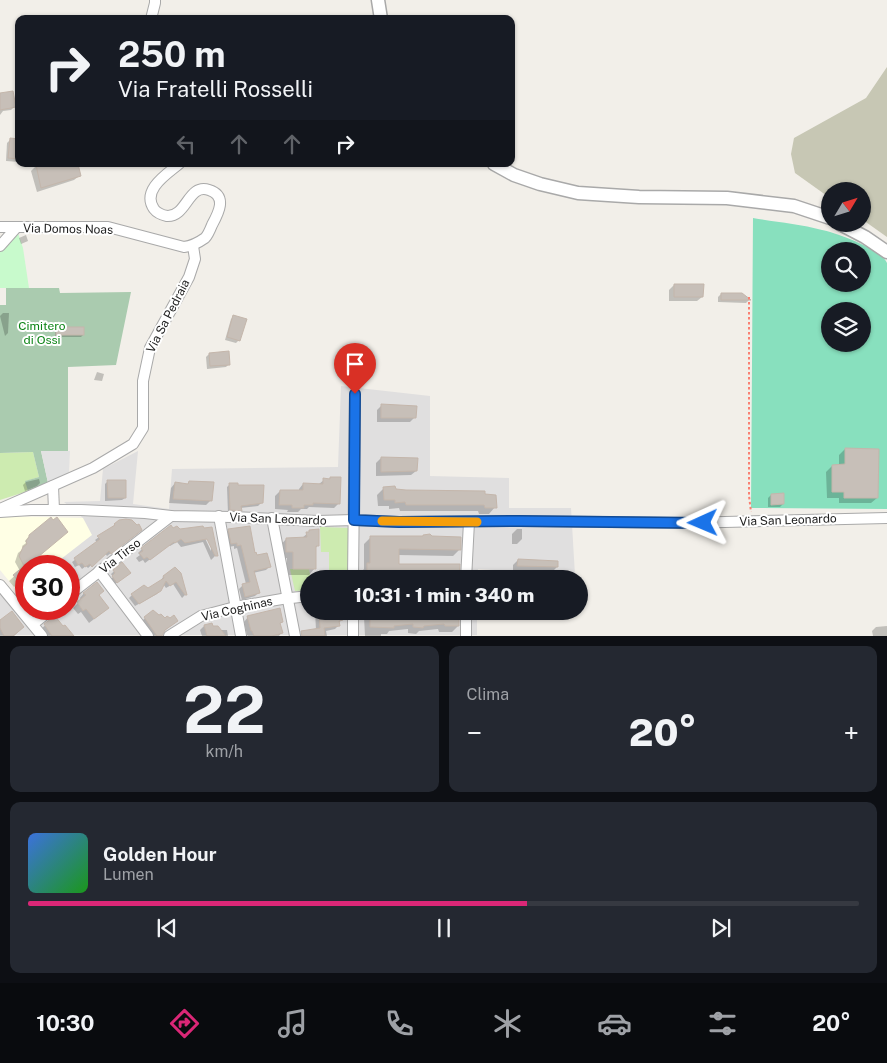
<!DOCTYPE html>
<html lang="it">
<head>
<meta charset="utf-8">
<style>
	body { margin:0; font-family:"Public Sans",sans-serif; background:#242831; color:#f1f3f6; height:100vh; display:flex; flex-direction:column; font-size:19px; white-space:nowrap }
	* { box-sizing:border-box; margin:0 }
	p { font-size:16px; color:#9ea1a6 }
	.icon { flex:none; width:28px; height:28px; fill:none; stroke:currentColor; stroke-width:2; stroke-linecap:round; stroke-linejoin:round }
	.map { position:relative; height:636px; overflow:hidden }
	.panel { display:flex; flex-direction:column; gap:10px; padding:10px; background:#0d0f14; flex:1 }
	.panel>* { flex:none }
	.hud { position:absolute; left:15px; top:15px; width:500px; height:152px; border-radius:10px; box-shadow:0 1px 4px #0004; background:#171b24; color:#f1f3f6; overflow:hidden }
	.needle { width:32px; rotate:52deg }
	.controls { position:absolute; left:821px; top:182px; display:grid; gap:10px }
	.controls a { display:grid; place-items:center; width:50px; height:50px; border-radius:50%; background:#171b24; box-shadow:0 1px 4px #0004; font-size:25px }
	.speed { position:absolute; left:15px; top:555px; display:flex; gap:10px; font-size:25px; font-weight:700; text-align:center }
	.speed>* { display:grid; place-content:center; width:65px; height:65px; border-radius:50%; background:#171b24; box-shadow:0 1px 4px #0004; line-height:1 }
	.speed .limit { border:8px solid #d22; background:#fff; color:#111 }
	.pin { position:absolute; display:grid; place-items:center; width:42px; height:42px; color:#fff; margin:-51px -21px; border-radius:50% 50% 50% 0; rotate:-45deg; box-shadow:0 0 5px #0007 }
	.pin .icon { rotate:45deg }
	.me { position:absolute; width:55px; margin:-28px; rotate:269deg; stroke-linejoin:round; filter:drop-shadow(0 0 4px #0008) }
	.turn { display:flex; align-items:center; gap:18px; height:105px; padding:0 20px; font-size:22px }
	.turn .icon { width:65px; height:65px; stroke-width:2.5 }
	.turn b { display:block; font-size:35px; line-height:42px }
	.lanes { display:flex; align-items:center; height:48px; padding:0 20px; background:#0003; justify-content:center; gap:25px; direction:ltr }
	.lanes .off { opacity:.35 }
	.big { font-size:38px; font-weight:800; line-height:1.1 }
	.panel .widget { flex:1; display:flex; flex-direction:column; justify-content:center; gap:8px; min-width:0; padding:0 18px; border-radius:10px; background:#242831 }
	.panel .dial { align-items:center; gap:0 }
	.dial b { font-size:65px; line-height:1 }
	.song { display:flex; align-items:center; gap:15px }
	.cover { width:60px; height:60px; border-radius:8px; background:linear-gradient(135deg,hsl(220 70% 55%),hsl(120 70% 35%)) }
	.played { height:5px; border-radius:2px; background:linear-gradient(90deg,#db2777 60%,#363941 60%) }
	.keys { display:flex; justify-content:space-around; direction:ltr }
	.heat { display:flex; justify-content:space-between; align-items:center; font-size:28px; direction:ltr }
	.panel .tiles { flex:1; display:grid; gap:10px; grid-template-columns:1fr 1fr }
	.widget:last-child { grid-column:span 2 }
	.trip { position:absolute; left:300px; top:570px; width:288px; height:50px; border-radius:25px; background:#171b24; box-shadow:0 1px 4px #0004; font-weight:800; line-height:50px; text-align:center }
	.menu { display:flex; height:80px; justify-content:space-around; align-items:center; background:#090b0e; color:#9ea1a6 }
	.menu .icon { width:35px; height:35px }
	.menu .on { color:#db2777 }
	.menu b { font-size:22px; color:#f1f3f6 }
	.map>svg:first-child { display:block }
	.residential { fill:#e0dfdf }
	.education { fill:#ffffe5 }
	.construction { fill:#c7c7b4 }
	.grass { fill:#cdebb0 }
	.cemetery { fill:#aacbaf }
	.park { fill:#c8facc }
	.pitch { fill:#88e0be; fill-rule:evenodd }
	.parking { fill:#e2e2e2 }
	.shadow { fill:#0003; fill-rule:evenodd }
	.building { fill:#c7bfb8; stroke:#c4b6ab }
	.lines { fill:none; stroke-linecap:round; stroke-linejoin:round }
	.minor-casing { stroke:#a9a9a9; stroke-width:12 }
	.tertiary-casing { stroke:#a9a9a9; stroke-width:15 }
	.path { stroke:#fa8072; stroke-width:2; stroke-dasharray:2.5 2.5; stroke-linecap:butt }
	.minor { stroke:#fff; stroke-width:10 }
	.tertiary { stroke:#fff; stroke-width:12 }
	.route-casing { stroke:#114b97; stroke-width:12 }
	.route { stroke:#1a73e8; stroke-width:9 }
	.slow { stroke:#f59e0b; stroke-width:9 }
	.labels { text-anchor:middle; stroke-width:4; stroke-linejoin:round; paint-order:stroke }
	.street-label { font-size:12px; fill:#222; stroke:#fff }
	.park-label { font-size:12px; fill:#0c8416; stroke:#fff }
</style>
</head>
<body>
<div class="map">
<svg width="887" height="636" viewBox="0 0 887 636">
	<rect width="100%" height="100%" fill="#f2efe9"/>
	<polygon class="residential" points="341,386 430,396 430,476 509,478 509,508 571,508 575,575 478,569 478,579 309,579 309,611 477,611 477,635 0,635 0,590 27,623 44,609 69,609 69,588 74,583 69,573 69,566 65,566 61,560 83,518 64,502 100,501 103,469 138,451 133,504 169,509 172,469 338,467"/>
	<polygon class="education" points="2,516 83,518 92,535 61,559 65,566 26,566 26,602 0,570 0,517"/>
	<polygon class="construction" points="887,67 887,237 863,220 862,191 830,191 830,198 795,173 791,154 794,138 866,98"/>
	<g class="grass">
		<polygon points="33,452 39,477 26,481 28,491 0,500 0,453"/>
		<polygon points="320,527 350,528 348,579 329,579 329,552 321,552"/>
		<polygon points="290,569 309,569 311,579 309,579 309,590 295,591"/>
	</g>
	<polygon class="cemetery" points="6,288 59,288 60,293 131,292 116,365 68,367 68,451 41,451 48,483 28,491 25,481 39,477 33,452 0,453 0,305 6,305"/>
	<polygon class="park" points="18,233 23,248 29,288 0,288 0,252 10,238"/>
	<path class="pitch" d="M753 218C776 222 800 224 822 230 837 233 881 249 887 263V509L751 508ZM830 251H862V284H830ZM830 311H862V344H830Z"/>
	<polygon class="parking" points="41,451 70,451 69,472 48,483"/>
	<g class="shadow">
		<polygon points="0,94 14,107 11,110 3,111 0,115"/>
		<polygon points="10,140 19,140 19,162 6,161 7,143"/>
		<polygon points="44,164 77,164 79,176 74,180 37,192 31,171 36,166"/>
		<polygon points="26,235 28,241 21,244 19,238"/>
		<polygon points="674,285 702,297 697,301 669,301 669,290"/>
		<polygon points="721,294 742,294 749,300 746,303 718,302 718,297"/>
		<polygon points="3,313 9,313 8,333 5,336 0,316"/>
		<polygon points="234,316 239,340 236,343 225,340 231,319"/>
		<polygon points="57,328 83,335 81,337 55,337 55,331"/>
		<polygon points="209,354 229,364 226,367 207,369 206,357"/>
		<polygon points="97,372 104,374 102,381 94,380"/>
		<polygon points="382,405 415,417 410,422 377,422 377,410"/>
		<polygon points="845,449 877,498 871,503 839,503 839,498 827,498 826,472 832,466 839,466 839,455"/>
		<polygon points="381,458 416,471 411,475 376,476 376,463"/>
		<polygon points="330,478 339,503 334,508 309,507 307,509 301,509 298,512 287,512 288,510 275,509 275,496 280,491 299,491 299,489 303,484 319,484 324,480 328,480"/>
		<polygon points="39,479 40,483 37,486 25,491 23,485 26,482"/>
		<polygon points="108,481 125,498 122,500 105,501 105,484"/>
		<polygon points="189,482 211,500 206,505 169,503 171,488 175,483 187,485"/>
		<polygon points="230,484 237,486 261,503 258,506 240,508 240,510 237,513 228,513 227,487"/>
		<polygon points="384,488 395,490 484,493 495,507 489,514 479,514 478,511 400,511 399,508 389,509 389,506 378,506 377,495"/>
		<polygon points="771,495 783,504 780,507 768,507 768,498"/>
		<polygon points="115,525 138,532 107,556 105,553 88,568 86,566 82,569 79,565 75,567 72,562 98,543 95,540"/>
		<path d="M202 527 216 555 211 560 203 542 181 547 177 542 170 546 169 545 145 563 143 560 139 562 136 558 140 555 138 553 142 549 173 529 179 531ZM205 533 211 545V551L203 534Z"/>
		<polygon points="517,529 522,529 522,539 517,544 512,544 512,534"/>
		<polygon points="229,531 256,557 269,567 266,570 253,573 258,593 255,596 242,600 239,589 243,585 246,584 237,548 234,549 234,546 228,547 225,534"/>
		<polygon points="310,531 318,545 315,549 315,568 309,575 287,575 287,558 280,558 280,546 286,539 301,539"/>
		<polygon points="29,536 36,558 43,566 26,566 26,596 18,584 14,587 9,581 20,571 15,562 18,553 23,549 22,546 26,543 25,541"/>
		<polygon points="370,538 459,550 453,556 398,555 398,565 458,576 455,579 361,579 362,571 364,569 364,544"/>
		<polygon points="518,560 557,567 552,572 513,571 513,565"/>
		<polygon points="122,564 126,575 114,585 110,580 113,577 111,574"/>
		<polygon points="175,568 185,595 182,598 173,584 166,588 163,584 160,590 157,594 135,606 129,598 132,595 148,589 161,581 161,580 163,577"/>
		<polygon points="84,593 98,595 103,612 89,623 81,612 78,614 73,608 81,600 80,598"/>
		<polygon points="315,611 341,611 342,620 338,623 339,625 335,629 326,631 327,636 300,636 304,632 316,630"/>
		<polygon points="370,611 458,626 452,632 439,632 438,629 419,631 416,634 408,633 408,629 389,631 387,634 381,634 381,636 365,636 364,617"/>
		<polygon points="54,617 63,627 73,636 42,636 39,631"/>
		<polygon points="248,617 282,622 279,624 281,633 279,636 248,636 247,635 244,622"/>
		<polygon points="145,618 177,621 163,632 160,636 149,636 140,623"/>
		<polygon points="0,621 23,627 14,636 0,636"/>
		<polygon points="204,626 220,630 227,630 228,636 202,636 200,630"/>
		<polygon points="887,626 887,636 873,636 872,631 876,627"/>
	</g>
	<g class="building">
		<polygon points="13,91 16,107 0,110 0,93"/>
		<polygon points="10,138 19,139 19,159 8,158"/>
		<polygon points="39,164 78,164 81,176 41,188 36,165"/>
		<polygon points="674,284 704,284 703,297 674,297"/>
		<polygon points="721,293 742,293 751,300 721,300"/>
		<polygon points="233,315 247,319 240,341 227,337"/>
		<rect x="56" y="327" width="28" height="8"/>
		<polygon points="229,351 230,365 210,366 209,353"/>
		<polygon points="381,404 417,406 416,418 381,418"/>
		<polygon points="845,448 879,449 878,498 844,498 844,492 832,492 832,465 845,464"/>
		<polygon points="381,457 418,458 417,471 381,472"/>
		<polygon points="330,477 341,477 340,504 313,503 313,505 304,505 304,508 292,508 292,505 279,505 280,490 303,490 303,483 323,484 323,478 330,479"/>
		<polygon points="107,480 126,480 126,498 108,498"/>
		<polygon points="189,481 214,482 212,501 173,499 175,482 188,484"/>
		<polygon points="229,483 238,483 238,485 264,485 263,503 241,506 242,511 230,510"/>
		<polygon points="395,486 396,489 406,490 485,491 485,494 496,495 497,508 485,508 484,505 406,505 405,502 395,503 395,500 384,500 383,487"/>
		<polygon points="784,493 784,504 771,505 771,494"/>
		<polygon points="51,517 53,520 57,517 68,532 38,557 44,566 26,566 26,578 20,583 13,575 24,566 19,556 23,547 27,544 26,541 29,537 29,535"/>
		<polygon points="126,519 132,520 137,525 139,524 142,530 111,554 109,551 92,567 90,564 85,567 82,563 78,565 74,558 100,539 97,536 115,525 114,524 119,520"/>
		<polygon points="171,525 173,528 177,526 180,529 203,526 204,528 212,527 218,556 215,556 207,539 185,543 181,539 175,543 174,542 150,560 147,557 144,559 139,553 143,551 141,548"/>
		<polygon points="250,526 255,553 256,552 257,555 267,553 271,567 254,571 260,593 245,597 242,584 250,582 241,545 237,546 237,543 231,544 228,529"/>
		<polygon points="319,529 319,546 316,546 316,569 293,569 293,552 286,552 286,538 307,537 306,532 309,532 309,530"/>
		<polygon points="430,534 432,536 461,537 461,550 399,549 399,564 460,564 459,577 367,576 367,563 370,563 370,536 423,536 423,535"/>
		<polygon points="518,559 558,561 558,567 517,566"/>
		<polygon points="122,562 131,573 117,583 112,576 115,573 113,570"/>
		<polygon points="175,567 181,573 187,595 185,595 176,582 170,586 166,581 161,591 139,604 131,594 144,585 148,588 164,578 163,576"/>
		<polygon points="97,582 104,591 99,595 109,608 94,619 86,609 83,611 77,602 86,595 83,593"/>
		<polygon points="280,608 283,622 280,623 283,633 272,636 254,636 252,631 251,631 247,616"/>
		<polygon points="153,610 159,615 161,614 165,618 167,616 170,618 174,615 178,621 165,630 162,636 157,636 144,617"/>
		<polygon points="12,611 24,627 13,636 4,636 0,628 0,620"/>
		<polygon points="319,611 342,611 343,620 339,621 340,626 324,628 325,636 302,636 301,631 320,628"/>
		<polygon points="370,611 459,611 459,626 445,626 444,624 424,626 423,628 413,627 413,624 394,626 394,628 370,627"/>
		<polygon points="55,616 63,626 65,625 74,636 52,636 44,624"/>
		<polygon points="212,623 213,626 218,626 226,636 207,636 204,625"/>
	</g>
	<g class="lines">
		<defs>
			<g id="minor">
				<polyline points="151,19 155,3 155,0"/>
				<path d="M0 227H108L184 247C192 246 198 243 205 238 208 235 210 230 212 225 218 214 228 196 209 190 188 183 187 217 167 216 162 215 157 213 154 209 141 190 167 174 179 164"/>
				<polyline points="0,246 16,228"/>
				<polyline points="53,486 54,510"/>
				<polyline points="0,509 93,468 133,444 143,428 143,381 150,348 189,277 195,259 193,246"/>
				<polyline points="0,512 31,510 81,510 145,513 171,516 232,517 318,521 354,520 399,522 519,521 686,523 887,518"/>
				<polyline points="219,516 241,636"/>
				<polyline points="272,518 295,636"/>
				<polyline points="99,571 148,636"/>
				<polyline points="353,579 355,394"/>
				<polyline points="466,579 469,522"/>
				<polyline points="0,585 42,636"/>
				<polyline points="69,595 171,516"/>
				<polyline points="466,611 466,636"/>
				<polyline points="33,624 52,609"/>
				<polyline points="169,636 201,616 235,607 282,599 309,596"/>
				<polyline points="353,636 353,611"/>
			</g>
			<g id="tertiary">
				<polyline points="378,0 381,19"/>
				<polyline points="494,164 514,175 540,184 578,193 639,197 727,198 794,206 830,218"/>
				<polyline points="840,224 865,237 887,252"/>
			</g>
		</defs>
		<use href="#minor" class="minor-casing"/>
		<use href="#tertiary" class="tertiary-casing"/>
		<polyline class="path" points="749,297 749,496 751,512"/>
		<use href="#minor" class="minor"/>
		<use href="#tertiary" class="tertiary"/>
	</g>
	<g class="lines">
		<defs>
			<polyline id="route" points="355,394 354,520 399,522 519,521 703,523"/>
		</defs>
		<use href="#route" class="route-casing"/>
		<use href="#route" class="route"/>
		<polyline class="slow" points="382,521 477,522"/>
	</g>
	<g class="labels">
		<g class="street-label">
			<text transform="translate(68 229) rotate(1)" y="4">Via Domos Noas</text>
			<text transform="translate(168 316) rotate(-63)" y="4">Via Sa Pedraia</text>
			<text transform="translate(278 519) rotate(2)" y="4">Via San Leonardo</text>
			<text transform="translate(788 520) rotate(-2)" y="4">Via San Leonardo</text>
			<text transform="translate(120 556) rotate(-38)" y="4">Via Tirso</text>
			<text transform="translate(237 609) rotate(-13)" y="4">Via Coghinas</text>
		</g>
		<g class="park-label">
			<text x="42" y="330">Cimitero<tspan x="42" dy="14">di Ossi</tspan></text>
		</g>
	</g>
</svg>
<div class="controls">
<a><svg class="needle" viewBox="-14 -14 28 28"><path d="M0-13l5 13h-10z" fill="#e53935"/><path d="M0 13l5-13h-10z" fill="#9ea1a6"/></svg></a>
<a><svg class="icon" aria-label="search" viewBox="0 0 24 24"><circle cx="10" cy="10" r="6"/><path d="M15 15l6 6"/></svg></a>
<a><svg class="icon" aria-label="layers" viewBox="0 0 24 24"><path d="M12 4l9 5-9 5-9-5zM3 14l9 5 9-5"/></svg></a>
</div>
<div class="speed"><div class="limit">30</div></div>
<div class="pin" style="left:355px;top:394px;background:#d93025"><svg class="icon" aria-label="arrive" viewBox="0 0 24 24"><path d="M6 21V4h12l-3 4 3 4H6"/></svg></div>
<svg class="me" style="left:703px;top:523px" viewBox="-20 -20 40 40"><path d="M0-17L14 15 0 8-14 15z" fill="#1a73e8" stroke="#fff" stroke-width="4"/></svg>
<div class="trip">10:31 · 1 min · 340 m</div>
<div class="hud">
<div class="turn"><svg class="icon" aria-label="right" viewBox="0 0 24 24"><path d="M7 20v-9h11M14 6l5 5-5 5"/></svg><div><b>250 m</b>Via Fratelli Rosselli</div></div>
<div class="lanes"><svg class="icon off" aria-label="left" viewBox="0 0 24 24"><path d="M17 20v-9H6M10 6l-5 5 5 5"/></svg><svg class="icon off" aria-label="ahead" viewBox="0 0 24 24"><path d="M12 20V5M6 11l6-6 6 6"/></svg><svg class="icon off" aria-label="ahead" viewBox="0 0 24 24"><path d="M12 20V5M6 11l6-6 6 6"/></svg><svg class="icon" aria-label="right" viewBox="0 0 24 24"><path d="M7 20v-9h11M14 6l5 5-5 5"/></svg></div>
</div>
</div>
<section class="panel">
<div class="tiles">
<div class="widget dial"><b>22</b><p>km/h</p></div>
<div class="widget"><p>Clima</p>
<div class="heat"><a>−</a><b class="big">20°</b><a>+</a></div>
</div>
<div class="widget">
<div class="song"><i class="cover"></i><div><b>Golden Hour</b><p>Lumen</p></div></div>
<div class="played"></div>
<div class="keys"><svg class="icon" aria-label="previous" viewBox="0 0 24 24"><path d="M18 5L8 12l10 7zM5 5v14"/></svg><svg class="icon" aria-label="pause" viewBox="0 0 24 24"><path d="M8 5v14M16 5v14"/></svg><svg class="icon" aria-label="next" viewBox="0 0 24 24"><path d="M6 5l10 7-10 7zM19 5v14"/></svg></div>
</div>
</div>
</section>
<nav class="menu">
<b>10:30</b>
<svg class="icon on" aria-label="directions" viewBox="0 0 24 24"><path d="M12 3l9 9-9 9-9-9zM9 14v-3h6M13 9l2 2-2 2"/></svg>
<svg class="icon" aria-label="music" viewBox="0 0 24 24"><path d="M9 18V5l10-2v13"/><circle cx="6" cy="18" r="3"/><circle cx="16" cy="16" r="3"/></svg>
<svg class="icon" aria-label="phone" viewBox="0 0 24 24"><path d="M5 4h4l2 5-3 2q2 4 5 5l2-3 5 2v4C11 20 4 13 5 4z"/></svg>
<svg class="icon" aria-label="climate" viewBox="0 0 24 24"><path d="M12 3v18M4 7l16 10M4 17L20 7"/></svg>
<svg class="icon" aria-label="car" viewBox="0 0 24 24"><path d="M5 17H2v-5l4-1 3-4h7l3 4 3 1v5h-3M9 17h6M6 11h13"/><circle cx="7" cy="17" r="2"/><circle cx="17" cy="17" r="2"/></svg>
<svg class="icon" aria-label="filters" viewBox="0 0 24 24"><path d="M4 7h16M4 17h16"/><circle cx="9" cy="7" r="2"/><circle cx="15" cy="17" r="2"/></svg>
<b>20°</b>
</nav>
</body>
</html>
